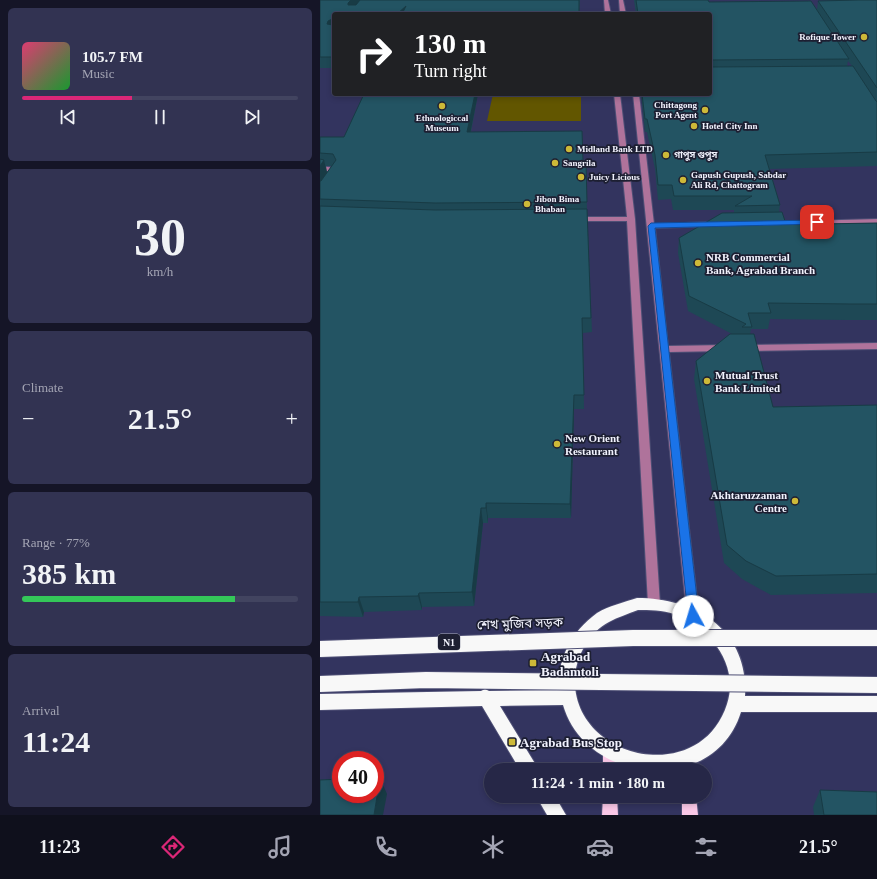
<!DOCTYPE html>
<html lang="en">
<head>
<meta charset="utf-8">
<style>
	body { margin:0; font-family:"Times New Roman","Noto Sans Bengali",serif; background:#323352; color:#f1f3f6; height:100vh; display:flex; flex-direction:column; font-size:15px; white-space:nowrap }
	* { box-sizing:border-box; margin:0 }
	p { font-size:13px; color:#a4a5b4 }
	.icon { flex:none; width:22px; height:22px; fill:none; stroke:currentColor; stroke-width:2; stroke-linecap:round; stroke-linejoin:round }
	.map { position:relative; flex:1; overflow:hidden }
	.panel { display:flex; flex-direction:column; gap:8px; padding:8px; background:#151527; width:320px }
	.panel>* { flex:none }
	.top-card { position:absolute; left:12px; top:12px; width:380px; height:84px; border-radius:4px; box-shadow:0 2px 6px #0003,0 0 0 1px #424460; background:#202124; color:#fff; overflow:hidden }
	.speed { position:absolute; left:12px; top:751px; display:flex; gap:8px; font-size:20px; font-weight:700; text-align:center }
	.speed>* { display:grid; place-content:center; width:52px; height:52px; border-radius:50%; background:#262747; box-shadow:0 2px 6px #0003,0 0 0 1px #424460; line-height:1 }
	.speed .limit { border:6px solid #d22; background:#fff; color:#111 }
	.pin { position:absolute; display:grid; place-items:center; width:34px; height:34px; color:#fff; margin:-17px; border-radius:8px; box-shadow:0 2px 6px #0006 }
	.me { position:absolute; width:44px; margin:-22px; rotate:354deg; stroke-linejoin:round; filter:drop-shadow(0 0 3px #0008) }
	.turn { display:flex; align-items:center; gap:14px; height:84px; padding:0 16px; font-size:18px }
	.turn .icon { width:52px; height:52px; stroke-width:2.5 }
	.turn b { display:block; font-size:28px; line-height:34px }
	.big { font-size:30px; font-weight:600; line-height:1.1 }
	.panel .widget { flex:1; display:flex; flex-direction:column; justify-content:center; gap:6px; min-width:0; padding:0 14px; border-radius:6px; background:#323352 }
	.panel .dial { align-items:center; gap:0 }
	.dial b { font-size:52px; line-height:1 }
	.song { display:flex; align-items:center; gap:12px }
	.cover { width:48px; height:48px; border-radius:6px; background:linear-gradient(135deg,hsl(340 70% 55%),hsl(130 70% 35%)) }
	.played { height:4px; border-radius:2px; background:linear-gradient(90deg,#db2777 40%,#424460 40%) }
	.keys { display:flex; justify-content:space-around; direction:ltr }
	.heat { display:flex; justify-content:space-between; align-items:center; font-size:22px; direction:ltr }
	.charge { height:6px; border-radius:3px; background:linear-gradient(90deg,#34c759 77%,#424460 0) }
	.trip { position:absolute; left:164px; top:763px; width:228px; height:40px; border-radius:20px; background:#262747; box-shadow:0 2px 6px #0003,0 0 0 1px #424460; font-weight:600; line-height:40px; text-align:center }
	.menu { display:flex; height:64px; justify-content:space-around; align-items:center; background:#0f101c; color:#a4a5b4 }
	.menu .icon { width:28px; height:28px }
	.menu .current { color:#db2777 }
	.menu b { font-size:18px; color:#f1f3f6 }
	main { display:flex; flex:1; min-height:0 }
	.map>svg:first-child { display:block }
	.green { fill:#625600 }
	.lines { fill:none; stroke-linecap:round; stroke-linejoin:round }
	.minor-casing { stroke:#4e4f75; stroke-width:2 }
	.major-casing { stroke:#4e4f75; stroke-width:2 }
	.highway-casing { stroke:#4e4f75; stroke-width:2 }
	.minor { fill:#af739b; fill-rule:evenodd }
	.major { fill:#fac8e7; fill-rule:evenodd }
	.highway { fill:#f8f8f8; fill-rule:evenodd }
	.highway-bridge-casing { stroke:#4e4f75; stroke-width:18; stroke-linecap:butt }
	.highway-bridge { stroke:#f8f8f8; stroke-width:16 }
	.wall { fill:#1e4855; fill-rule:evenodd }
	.shaded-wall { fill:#183b45 }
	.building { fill:#235463; stroke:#183b45; fill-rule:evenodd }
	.route { fill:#1a73e8; stroke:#114b97 }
	.poi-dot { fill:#cdb938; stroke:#1d1f32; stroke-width:1.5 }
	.labels { text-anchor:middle; stroke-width:3.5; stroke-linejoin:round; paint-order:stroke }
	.far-poi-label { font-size:9px; font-weight:bold; fill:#f1f2fd; stroke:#1d1f32; text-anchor:start }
	.shield { fill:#1d1f32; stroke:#b1b3c0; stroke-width:1 }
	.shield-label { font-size:10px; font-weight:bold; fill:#f1f2fd }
	.poi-label { font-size:11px; font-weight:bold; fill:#f1f2fd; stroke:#1d1f32; text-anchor:start }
	.near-street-label { font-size:13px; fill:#f1f2fd; stroke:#1d1f32 }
	.near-poi-label { font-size:13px; font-weight:bold; fill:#f1f2fd; stroke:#1d1f32; text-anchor:start }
</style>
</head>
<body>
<main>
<section class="panel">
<div class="widget">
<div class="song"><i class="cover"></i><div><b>105.7 FM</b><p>Music</p></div></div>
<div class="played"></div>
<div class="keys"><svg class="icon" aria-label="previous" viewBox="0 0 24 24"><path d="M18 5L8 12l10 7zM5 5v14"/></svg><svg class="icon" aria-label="pause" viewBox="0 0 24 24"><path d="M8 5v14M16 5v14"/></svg><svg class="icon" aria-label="next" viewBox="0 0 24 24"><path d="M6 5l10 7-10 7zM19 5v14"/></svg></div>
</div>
<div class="widget dial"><b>30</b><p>km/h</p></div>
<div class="widget"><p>Climate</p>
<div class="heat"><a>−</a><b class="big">21.5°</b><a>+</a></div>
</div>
<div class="widget"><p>Range · 77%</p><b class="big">385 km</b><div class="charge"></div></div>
<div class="widget"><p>Arrival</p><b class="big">11:24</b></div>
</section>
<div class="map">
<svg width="557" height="815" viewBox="0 0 557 815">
	<rect width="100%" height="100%" fill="#33345f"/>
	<polygon class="green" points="173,94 261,94 261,121 167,121"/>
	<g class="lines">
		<defs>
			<g id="minor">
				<polygon points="284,0 288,0 291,14 285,14"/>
				<polygon points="299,0 303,0 306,14 300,14"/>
				<polygon points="294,94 300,94 315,219 340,604 338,608 334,609 330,608 328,604 307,221 254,221 250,219 254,217 307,217"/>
				<polygon points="313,94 319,94 334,224 395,222 399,224 395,226 335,228 348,346 405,345 410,348 405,351 349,352 379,616 377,620 373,621 369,620 367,616"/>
				<polygon points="0,166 15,168 18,172 3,193 0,193 0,186 10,172 0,170"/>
				<polygon points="557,219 557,223 485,225 481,223 485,221"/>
				<polygon points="557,343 557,349 425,351 420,348 425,345"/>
			</g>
			<g id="major">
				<polygon points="290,745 295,747 297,752 297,770 283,770 283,752 285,747"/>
				<polygon points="366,752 371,754 374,770 360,770 359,759 361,754"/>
				<polygon points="283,796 297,796 298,815 282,815"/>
				<polygon points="362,796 376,796 378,815 362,815"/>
			</g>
			<g id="highway">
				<path d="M317 598C377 598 429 631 425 696H557V712H421C395 797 266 785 243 705L180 706 219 770H200L162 706 0 710V694L161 691 165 689 169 691 238 690C238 658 251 632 277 613 288 606 305 602 317 598ZM318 610C329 610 343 610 354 614 389 627 420 664 407 704 380 789 250 759 255 676 257 654 270 632 289 622 298 617 308 614 318 610Z"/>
				<polygon points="216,796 235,796 246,815 227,815"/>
			</g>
		</defs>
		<use href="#minor" class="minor-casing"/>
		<use href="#major" class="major-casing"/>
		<use href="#highway" class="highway-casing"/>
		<use href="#minor" class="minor"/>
		<use href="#major" class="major"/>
		<use href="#highway" class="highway"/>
		<defs>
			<g id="highway-bridge">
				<polyline points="0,649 313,638 557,638"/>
				<polyline points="0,684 106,680 557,685"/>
			</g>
		</defs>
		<use href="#highway-bridge" class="highway-bridge-casing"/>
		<use href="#highway-bridge" class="highway-bridge"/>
	</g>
	<g class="wall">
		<polygon points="0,0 260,0 259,14 14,14 14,68 0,68"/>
		<path d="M314 0H388L389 2 497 10 498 1 557 0V166L449 169 460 205 459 212 465 221 499 224 557 223V320H527L450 319 448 329H431L430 334 453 407 557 405V593L451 595 422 579 404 563 374 379 376 361 412 334 368 311 358 253 359 238 414 213V210H353L351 199 338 200 335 169 327 132H325L321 94H390V14H316ZM528 61 532 66H527Z"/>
		<path d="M158 94 151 132 263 161H266L267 209 272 332 263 333 264 409H254L251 518H168V523H163L154 606 102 607V610L44 612 43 617 0 616V137H24ZM6 166H12L7 172Z"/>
		<polygon points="500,790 557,815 494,815 493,807"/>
	</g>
	<g class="shaded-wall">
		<polygon points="31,0 44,0 30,13 28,3"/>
		<polygon points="86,6 88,14 77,14"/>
		<polygon points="12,19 14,30 7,24 8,21"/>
		<polygon points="155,94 158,94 148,144 147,132"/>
		<polygon points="4,160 7,173 0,183 0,166"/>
		<polygon points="254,395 254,409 251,518 250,504"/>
		<polygon points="166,503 168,518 168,523 166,508"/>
		<polygon points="161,508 163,523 154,606 152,592"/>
		<polygon points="99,593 102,607 102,610 98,596"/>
		<polygon points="39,597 44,612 43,617 38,602"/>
		<polygon points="60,778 67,794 63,815 54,815"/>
	</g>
	<g class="building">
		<path d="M0 0H31L28 3V5H36L40 0H259V14H82L86 6 77 14H14V57H0ZM12 19 13 25 7 24 8 21Z"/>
		<polygon points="316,0 388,0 389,2 491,1 529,59 391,60 390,67 533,66 556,101 557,102 557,152 445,155 460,205 415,206 432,196 354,196 352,185 338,185 335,155 327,119 325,119 322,94 390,94 390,14 318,14"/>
		<polygon points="538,0 557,0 557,88 498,1"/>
		<polygon points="44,94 155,94 147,132 262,131 263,161 266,161 267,202 115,203 0,199 0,181 1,181 16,160 13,154 0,153 0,137 24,137"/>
		<polygon points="0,159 4,160 0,166"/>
		<polygon points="0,206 115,210 267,209 271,318 262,318 264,395 254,395 250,504 166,503 166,508 161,508 152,592 99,593 98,596 39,597 38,602 0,602"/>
		<polygon points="462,212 465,221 499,221 499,224 557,223 557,304 531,304 448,303 451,313 428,313 432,327 422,327 426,324 369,296 359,238 402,213"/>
		<polygon points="410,334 434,334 453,407 557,405 557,574 456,576 426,561 407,545 376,361"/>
		<polygon points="55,778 60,778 54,815 0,815 0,780 21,779 21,794 55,794"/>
		<polygon points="500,790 557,792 557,815 504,815"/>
	</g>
	<polygon class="route" points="497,220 500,222 499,224 335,228 379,616 377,619 373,621 369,619 368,616 328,226 331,223"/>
	<g class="poi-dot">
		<circle cx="544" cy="37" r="4"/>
		<circle cx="122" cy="106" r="4"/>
		<circle cx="385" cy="110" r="4"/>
		<circle cx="374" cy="126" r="4"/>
		<circle cx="249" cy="149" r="4"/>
		<circle cx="346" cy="155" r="4"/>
		<circle cx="235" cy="163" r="4"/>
		<circle cx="261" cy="177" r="4"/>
		<circle cx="363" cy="180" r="4"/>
		<circle cx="207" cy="204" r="4"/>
		<circle cx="378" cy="263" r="4"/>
		<circle cx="387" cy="381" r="4"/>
		<circle cx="237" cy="444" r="4"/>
		<circle cx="475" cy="501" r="4"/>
		<rect x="209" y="659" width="8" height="8" rx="2"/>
		<rect x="188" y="738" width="8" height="8" rx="2"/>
	</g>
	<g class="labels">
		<g class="far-poi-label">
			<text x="536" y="40" text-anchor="end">Rofique Tower</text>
			<text x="377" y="108" text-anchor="end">Chittagong<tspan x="377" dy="10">Port Agent</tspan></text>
			<text x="122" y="121" text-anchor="middle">Ethnologiccal<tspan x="122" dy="10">Museum</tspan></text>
			<text x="382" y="129">Hotel City Inn</text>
			<text x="257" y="152">Midland Bank LTD</text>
			<text x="354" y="158">গাপুস গুপুস</text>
			<text x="243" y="166">Sangrila</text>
			<text x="371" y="178">Gapush Gupush, Sabdar<tspan x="371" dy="10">Ali Rd, Chattogram</tspan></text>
			<text x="269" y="180">Juicy Licious</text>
			<text x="215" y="202">Jibon Bima<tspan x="215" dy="10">Bhaban</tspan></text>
		</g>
		<rect class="shield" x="118" y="634" width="22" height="16" rx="3"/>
		<g class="shield-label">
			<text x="129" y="646">N1</text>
		</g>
		<g class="poi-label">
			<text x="386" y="261">NRB Commercial<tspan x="386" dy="13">Bank, Agrabad Branch</tspan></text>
			<text x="395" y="379">Mutual Trust<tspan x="395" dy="13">Bank Limited</tspan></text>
			<text x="245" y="442">New Orient<tspan x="245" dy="13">Restaurant</tspan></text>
			<text x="467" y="499" text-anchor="end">Akhtaruzzaman<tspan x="467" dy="13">Centre</tspan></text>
		</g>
		<g class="near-street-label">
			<text transform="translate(200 623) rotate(-2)" y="5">শেখ মুজিব সড়ক</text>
		</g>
		<g class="near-poi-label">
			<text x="221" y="661">Agrabad<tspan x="221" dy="15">Badamtoli</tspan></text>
			<text x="200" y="747">Agrabad Bus Stop</text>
		</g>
	</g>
</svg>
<div class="speed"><div class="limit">40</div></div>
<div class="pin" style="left:497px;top:222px;background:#d93025"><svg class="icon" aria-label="arrive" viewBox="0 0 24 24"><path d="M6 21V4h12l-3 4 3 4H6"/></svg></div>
<svg class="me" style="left:373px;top:616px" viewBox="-20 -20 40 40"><circle r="19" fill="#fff"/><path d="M0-13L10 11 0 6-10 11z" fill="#1a73e8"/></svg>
<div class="trip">11:24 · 1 min · 180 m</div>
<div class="top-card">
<div class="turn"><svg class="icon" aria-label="right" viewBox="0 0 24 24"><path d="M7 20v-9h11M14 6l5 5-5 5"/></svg><div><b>130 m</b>Turn right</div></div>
</div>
</div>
</main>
<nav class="menu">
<b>11:23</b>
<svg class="icon current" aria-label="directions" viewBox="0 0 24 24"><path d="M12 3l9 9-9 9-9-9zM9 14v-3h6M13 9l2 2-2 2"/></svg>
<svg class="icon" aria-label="music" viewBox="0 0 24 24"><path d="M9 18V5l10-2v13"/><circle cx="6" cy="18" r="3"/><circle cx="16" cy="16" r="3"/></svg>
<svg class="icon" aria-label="phone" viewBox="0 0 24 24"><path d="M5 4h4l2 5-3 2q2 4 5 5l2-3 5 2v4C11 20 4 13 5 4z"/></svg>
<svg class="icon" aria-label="climate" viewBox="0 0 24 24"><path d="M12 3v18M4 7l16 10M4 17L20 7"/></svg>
<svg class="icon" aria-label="car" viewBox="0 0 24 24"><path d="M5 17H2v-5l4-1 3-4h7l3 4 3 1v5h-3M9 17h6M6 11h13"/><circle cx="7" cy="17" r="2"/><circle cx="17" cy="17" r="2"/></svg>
<svg class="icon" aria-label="filters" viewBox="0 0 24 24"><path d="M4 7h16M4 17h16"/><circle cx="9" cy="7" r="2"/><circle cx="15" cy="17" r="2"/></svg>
<b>21.5°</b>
</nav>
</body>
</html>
